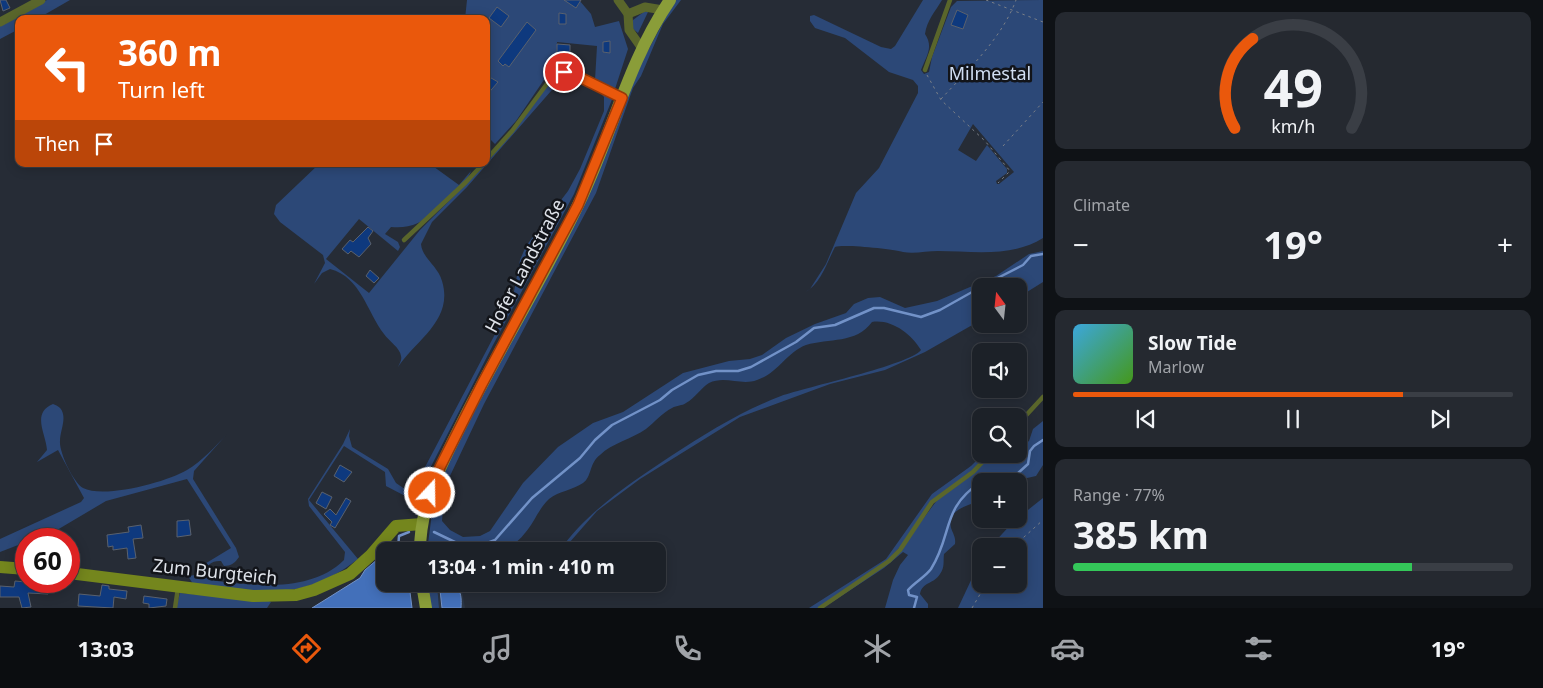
<!DOCTYPE html>
<html lang="en">
<head>
<meta charset="utf-8">
<style>
	body { margin:0; font-family:"Noto Sans",sans-serif; background:#252930; color:#f1f3f6; height:100vh; display:flex; flex-direction:column; font-size:19px; white-space:nowrap }
	* { box-sizing:border-box; margin:0 }
	p { font-size:16px; color:#a0a3a8 }
	.icon { flex:none; width:28px; height:28px; fill:none; stroke:currentColor; stroke-width:2; stroke-linecap:round; stroke-linejoin:round }
	.map { position:relative; flex:1; overflow:hidden }
	.panel { display:flex; flex-direction:column; gap:12px; padding:12px; background:#0f1216; width:500px }
	.panel>* { flex:none }
	.top-card { position:absolute; left:15px; top:15px; width:475px; height:152px; border-radius:10px; box-shadow:0 2px 12px #0003,0 0 0 1px #3a3e45; background:#ea580c; color:#fff; overflow:hidden }
	.needle { width:32px; rotate:345deg }
	.buttons { position:absolute; left:972px; top:278px; display:grid; gap:10px }
	.buttons a { display:grid; place-items:center; width:55px; height:55px; border-radius:10px; background:#1c2128; box-shadow:0 2px 12px #0003,0 0 0 1px #3a3e45; font-size:25px }
	.speed { position:absolute; left:15px; top:528px; display:flex; gap:10px; font-size:25px; font-weight:700; text-align:center }
	.speed>* { display:grid; place-content:center; width:65px; height:65px; border-radius:50%; background:#1c2128; box-shadow:0 2px 12px #0003,0 0 0 1px #3a3e45; line-height:1 }
	.speed .limit { border:8px solid #d22; background:#fff; color:#111 }
	.pin { position:absolute; display:grid; place-items:center; width:42px; height:42px; color:#fff; margin:-21px; border:2px solid #fff; border-radius:50%; box-shadow:0 1px 5px #0007 }
	.me { position:absolute; width:55px; margin:-28px; rotate:21deg; stroke-linejoin:round; filter:drop-shadow(0 0 4px #0008) }
	.turn { display:flex; align-items:center; gap:18px; height:105px; padding:0 20px; font-size:22px }
	.turn .icon { width:65px; height:65px; stroke-width:2.5 }
	.turn b { display:block; font-size:35px; line-height:42px }
	.then { display:flex; align-items:center; height:48px; padding:0 20px; background:#0003; gap:10px; font-size:19px }
	.big { font-size:38px; font-weight:700; line-height:1.1 }
	.panel .card { flex:1; display:flex; flex-direction:column; justify-content:center; gap:8px; min-width:0; padding:0 18px; border-radius:10px; background:#252930 }
	.panel .dial { align-items:center; gap:0 }
	.dial svg { height:130px; overflow:visible; fill:none; stroke:#3a3e45; stroke-width:7; stroke-linecap:round; text-anchor:middle }
	.dial text { fill:#f1f3f6; stroke:none }
	.song { display:flex; align-items:center; gap:15px }
	.cover { width:60px; height:60px; border-radius:8px; background:linear-gradient(135deg,hsl(200 70% 55%),hsl(100 70% 35%)) }
	.played { height:5px; border-radius:2px; background:linear-gradient(90deg,#ea580c 75%,#3a3e45 75%) }
	.keys { display:flex; justify-content:space-around; direction:ltr }
	.heat { display:flex; justify-content:space-between; align-items:center; font-size:28px; direction:ltr }
	.charge { height:8px; border-radius:4px; background:linear-gradient(90deg,#34c759 77%,#3a3e45 0) }
	.trip { position:absolute; left:376px; top:542px; width:290px; height:50px; border-radius:10px; background:#1c2128; box-shadow:0 2px 12px #0003,0 0 0 1px #3a3e45; font-weight:700; line-height:50px; text-align:center }
	.dock { display:flex; height:80px; justify-content:space-around; align-items:center; background:#0b0d10; color:#a0a3a8 }
	.dock .icon { width:35px; height:35px }
	.dock .active { color:#ea580c }
	.dock b { font-size:22px; color:#f1f3f6 }
	main { display:flex; flex:1; min-height:0 }
	.map>svg:first-child { display:block }
	.built { fill:#2b3544 }
	.green { fill:#2c4877; fill-rule:evenodd }
	.water { fill:#4370ba; stroke:#7292c8 }
	.lines { fill:none; stroke-linecap:round; stroke-linejoin:round }
	.stream { stroke:#7292c8; stroke-width:2.5 }
	.building { fill:#0e397e; stroke:#5a616d }
	.path { stroke:#7b8088; stroke-width:1; stroke-dasharray:2.5 4; stroke-linecap:butt }
	.lane { stroke:#5a662b; stroke-width:4.5 }
	.street { stroke:#5a662b; stroke-width:9 }
	.secondary { stroke:#74861d; stroke-width:12 }
	.primary { stroke:#8a9d39; stroke-width:12 }
	.route-casing { stroke:#983908; stroke-width:12 }
	.route { stroke:#ea580c; stroke-width:9 }
	.labels { text-anchor:middle; stroke-width:5; stroke-linejoin:round; paint-order:stroke }
	.park-label { font-size:18px; fill:#d2dff3; stroke:#121419 }
	.street-label { font-size:18px; fill:#dee2e9; stroke:#121419 }
</style>
</head>
<body>
<main>
<div class="map">
<svg width="1043" height="608" viewBox="0 0 1043 608">
	<rect width="100%" height="100%" fill="#262c36"/>
	<polygon class="built" points="437,584 461,584 465,608 439,608"/>
	<g class="green">
		<polygon points="47,0 70,0 37,19 19,19 19,29 0,39 0,26"/>
		<polygon points="467,0 579,0 591,14 595,27 619,21 628,49 615,89 595,80 597,46 557,42 556,68 552,68 516,121 495,144 486,135 486,19 465,19"/>
		<polygon points="675,0 681,0 663,24 641,76 633,88 596,193 484,404 441,495 443,501 438,500 435,496 440,480 636,73"/>
		<path d="M923 0H942C935 12 927 20 925 34 934 47 926 57 921 70L924 74 929 72 932 57 951 7 957 1 1043 0V238C1011 258 972 251 938 251 927 251 914 254 903 252 892 249 843 244 835 247 826 264 821 284 804 293L810 289 826 264 856 193 879 168 918 93V86L913 80 889 72 845 38 815 28 810 21V16L814 15 881 47 891 49 895 46ZM973 124 1014 172 999 184H997L996 181 1007 173V169L987 145 976 161 958 150Z"/>
		<polygon points="645,11 648,12 638,33 632,28 633,20"/>
		<path d="M559 75 571 76 611 94 613 97 574 194 493 345 418 492 410 489 415 487 424 469 512 302 520 260 526 246 568 191 580 169 604 111V97C595 85 572 75 558 83L467 187 432 222 421 244C422 258 438 266 442 281 454 320 416 340 398 367 400 363 402 360 401 356 400 348 389 341 384 334 367 312 361 277 330 269L322 273 314 284 325 263 323 255 280 222 274 214 276 205 319 164H430L459 185 471 171C467 184 431 217 418 223 409 227 401 228 391 227L385 234 398 242 400 247 398 251 359 219 326 259 369 293 420 230 486 164 548 85Z"/>
		<path d="M1043 251V282L1019 297V286H981V320L925 352 885 370 830 384 740 417 640 479 597 511 562 551H559C589 510 629 484 671 456 706 433 742 411 781 396 806 387 909 365 921 350 911 334 892 319 872 322 856 344 829 338 806 345 787 352 777 374 757 380 741 386 725 375 709 383 701 388 695 398 686 403 682 406 677 405 672 408 662 413 655 422 646 429 632 439 612 443 600 455 589 463 592 477 583 483 573 490 559 491 549 499 539 508 534 523 525 533 520 540 512 545 506 551H427L433 506 440 505 443 509 442 521 450 530 463 537 480 536 490 531 523 483 558 447 593 423 623 412 683 373 729 361 750 359 762 355 786 338 815 324 846 313 854 304 868 298 880 297 905 308 937 301 996 276 1029 254Z"/>
		<path d="M53 404C58 406 62 408 63 414 65 422 60 432 60 441 59 452 73 482 83 488 104 499 167 482 187 470 202 461 215 447 227 434L194 471 193 479 236 548 239 557C235 563 231 566 224 566L221 561C208 560 202 571 210 580 252 586 311 593 344 560L345 552 309 506 308 499 343 444 350 429 349 436 352 447 388 469 396 483 412 494 409 498 386 486 385 472 344 446 309 500 358 559C300 604 260 591 193 584L188 576 203 574V565L231 548 187 479 106 501 57 530 54 528 32 539H26V542L0 552V539L81 502 84 498 58 450 37 462 47 450C46 434 31 413 53 404Z"/>
		<path d="M1043 421V465L1036 476 1014 481H981V500C969 506 947 508 951 528 953 534 956 537 955 544L944 554C943 562 945 567 940 574 934 584 922 582 920 594L928 604V608H885L893 580 900 565 908 555 903 552 884 568 823 608 892 560 938 499 974 472 993 454H1002L1010 458 1014 454H1019V448L1029 441 1033 429Z"/>
		<polygon points="983,454 988,454 973,470 935,498 901,546 887,561 818,608 809,608 886,559 932,494 971,466"/>
		<polygon points="1043,498 1043,608 958,608 981,559 981,584 1019,584 1019,546 991,546 1014,521"/>
		<polygon points="428,584 437,584 439,608 431,608"/>
		<polygon points="180,593 269,601 271,602 267,608 176,608"/>
	</g>
	<g class="water">
		<polygon points="385,553 385,584 409,584 412,608 312,608 360,578 365,570"/>
		<path d="M444 584C460 584 462 593 461 608H442L440 590Z"/>
	</g>
	<g class="lines">
		<g class="stream">
			<polyline points="982,286 1023,265 1031,256 1043,254"/>
			<polyline points="983,481 1008,479 1017,474 1028,464 1030,451 1034,446 1043,440"/>
			<polyline points="434,532 459,544 482,545 495,540 532,498 580,458 595,440 612,425 660,400 672,390 698,375 716,371 738,371 751,367 796,342 814,328 835,325 874,308 884,308 921,317 940,310 981,287"/>
			<polyline points="398,549 399,536 409,532"/>
			<path d="M914 608 917 597 909 595 908 590C915 582 925 577 931 569 953 534 941 508 981 482"/>
		</g>
	</g>
	<g class="building">
		<polygon points="0,0 6,0 10,8 3,11"/>
		<polygon points="564,0 581,0 576,8"/>
		<polygon points="497,7 509,16 501,27 489,18"/>
		<polygon points="957,10 968,15 963,29 951,25"/>
		<polygon points="559,13 566,14 566,24 559,24"/>
		<polygon points="527,22 536,30 509,67 505,64 503,66 498,61"/>
		<polygon points="610,41 610,53 603,52 603,42"/>
		<polygon points="557,44 570,45 570,56 557,55"/>
		<polygon points="551,59 561,60 561,67 551,67"/>
		<polygon points="486,75 498,82 486,96"/>
		<polygon points="368,227 373,231 368,238 371,244 359,257 351,251 348,254 342,249 350,240 353,242"/>
		<polygon points="370,270 379,278 374,283 366,276"/>
		<polygon points="340,465 352,472 344,482 334,476"/>
		<polygon points="322,492 332,497 326,509 316,503"/>
		<polygon points="346,498 351,501 335,528 330,525 332,522 324,514 330,509 336,515"/>
		<polygon points="189,520 191,535 177,537 177,521"/>
		<polygon points="141,525 143,538 133,539 136,558 128,559 127,548 113,550 113,546 108,547 107,535 129,532 128,527"/>
		<polygon points="15,581 37,583 37,586 48,587 48,594 28,593 31,607 22,608 19,597 0,597 0,586 14,587"/>
		<polygon points="102,585 109,586 109,589 127,591 126,599 114,597 113,608 78,606 79,594 100,596"/>
		<polygon points="144,596 167,599 166,606 149,608 149,604 143,603"/>
	</g>
	<g class="lines">
		<g class="path">
			<polyline points="986,0 1043,22"/>
			<polyline points="927,75 941,100 985,141 1010,171 998,183"/>
			<path d="M941 99C968 70 1002 38 1016 0"/>
			<polyline points="1003,146 1043,102"/>
			<polyline points="1014,546 1043,520"/>
			<polyline points="972,608 986,584"/>
		</g>
		<g class="lane">
			<polyline points="925,70 950,0"/>
			<path d="M486 160 512 131 552 77C572 65 602 88 620 97"/>
			<polyline points="404,240 466,182 483,164"/>
			<polyline points="1019,423 1043,397"/>
			<polyline points="175,608 178,588"/>
			<polyline points="820,608 889,561 900,550 932,502 973,472 990,454"/>
		</g>
		<g class="street">
			<polyline points="618,0 628,14 629,30 643,50"/>
			<polyline points="628,14 645,7 663,10"/>
			<polyline points="0,22 41,0"/>
		</g>
		<g class="secondary">
			<polyline points="0,567 26,569"/>
			<polyline points="69,573 253,596 296,595 314,590 350,574 371,555 396,526 422,524"/>
		</g>
		<g class="primary">
			<path d="M420 551C420 500 445 458 467 413 503 342 545 275 579 203 611 137 628 61 670 0"/>
			<polyline points="422,584 426,608"/>
		</g>
	</g>
	<g class="lines">
		<defs>
			<polyline id="route" points="430,493 440,467 482,384 578,205 622,98 573,74 564,72"/>
		</defs>
		<use href="#route" class="route-casing"/>
		<use href="#route" class="route"/>
	</g>
	<g class="labels">
		<g class="park-label">
			<text x="990" y="80">Milmestal</text>
		</g>
		<g class="street-label">
			<text transform="translate(525 266) rotate(-62)" y="6">Hofer Landstraße</text>
			<text transform="translate(215 572) rotate(6)" y="6">Zum Burgteich</text>
		</g>
	</g>
</svg>
<div class="buttons">
<a><svg class="needle" viewBox="-14 -14 28 28"><path d="M0-13l5 13h-10z" fill="#e53935"/><path d="M0 13l5-13h-10z" fill="#a0a3a8"/></svg></a>
<a><svg class="icon" aria-label="sound" viewBox="0 0 24 24"><path d="M4 9h4l5-4v14l-5-4H4zM17 9q2 3 0 6"/></svg></a>
<a><svg class="icon" aria-label="search" viewBox="0 0 24 24"><circle cx="10" cy="10" r="6"/><path d="M15 15l6 6"/></svg></a>
<a>+</a>
<a>−</a>
</div>
<div class="speed"><div class="limit">60</div></div>
<div class="pin" style="left:564px;top:72px;background:#d93025"><svg class="icon" aria-label="arrive" viewBox="0 0 24 24"><path d="M6 21V4h12l-3 4 3 4H6"/></svg></div>
<svg class="me" style="left:430px;top:493px" viewBox="-20 -20 40 40"><circle r="17" fill="#ea580c" stroke="#fff" stroke-width="3"/><path d="M0-11L8 9 0 5-8 9z" fill="#fff"/></svg>
<div class="trip">13:04 · 1 min · 410 m</div>
<div class="top-card">
<div class="turn"><svg class="icon" aria-label="left" viewBox="0 0 24 24"><path d="M17 20v-9H6M10 6l-5 5 5 5"/></svg><div><b>360 m</b>Turn left</div></div>
<div class="then">Then<svg class="icon" aria-label="arrive" viewBox="0 0 24 24"><path d="M6 21V4h12l-3 4 3 4H6"/></svg></div>
</div>
</div>
<section class="panel">
<div class="card dial"><svg viewBox="0 0 100 80">
<path d="M14 69A42 42 0 1 1 86 69"/>
<path d="M14 69A42 42 0 0 1 25 14" stroke="#ea580c"/>
<text x="50" y="56" font-size="32" font-weight="700">49</text>
<text x="50" y="72" font-size="11">km/h</text>
</svg></div>
<div class="card"><p>Climate</p>
<div class="heat"><a>−</a><b class="big">19°</b><a>+</a></div>
</div>
<div class="card">
<div class="song"><i class="cover"></i><div><b>Slow Tide</b><p>Marlow</p></div></div>
<div class="played"></div>
<div class="keys"><svg class="icon" aria-label="previous" viewBox="0 0 24 24"><path d="M18 5L8 12l10 7zM5 5v14"/></svg><svg class="icon" aria-label="pause" viewBox="0 0 24 24"><path d="M8 5v14M16 5v14"/></svg><svg class="icon" aria-label="next" viewBox="0 0 24 24"><path d="M6 5l10 7-10 7zM19 5v14"/></svg></div>
</div>
<div class="card"><p>Range · 77%</p><b class="big">385 km</b><div class="charge"></div></div>
</section>
</main>
<nav class="dock">
<b>13:03</b>
<svg class="icon active" aria-label="directions" viewBox="0 0 24 24"><path d="M12 3l9 9-9 9-9-9zM9 14v-3h6M13 9l2 2-2 2"/></svg>
<svg class="icon" aria-label="music" viewBox="0 0 24 24"><path d="M9 18V5l10-2v13"/><circle cx="6" cy="18" r="3"/><circle cx="16" cy="16" r="3"/></svg>
<svg class="icon" aria-label="phone" viewBox="0 0 24 24"><path d="M5 4h4l2 5-3 2q2 4 5 5l2-3 5 2v4C11 20 4 13 5 4z"/></svg>
<svg class="icon" aria-label="climate" viewBox="0 0 24 24"><path d="M12 3v18M4 7l16 10M4 17L20 7"/></svg>
<svg class="icon" aria-label="car" viewBox="0 0 24 24"><path d="M5 17H2v-5l4-1 3-4h7l3 4 3 1v5h-3M9 17h6M6 11h13"/><circle cx="7" cy="17" r="2"/><circle cx="17" cy="17" r="2"/></svg>
<svg class="icon" aria-label="filters" viewBox="0 0 24 24"><path d="M4 7h16M4 17h16"/><circle cx="9" cy="7" r="2"/><circle cx="15" cy="17" r="2"/></svg>
<b>19°</b>
</nav>
</body>
</html>
